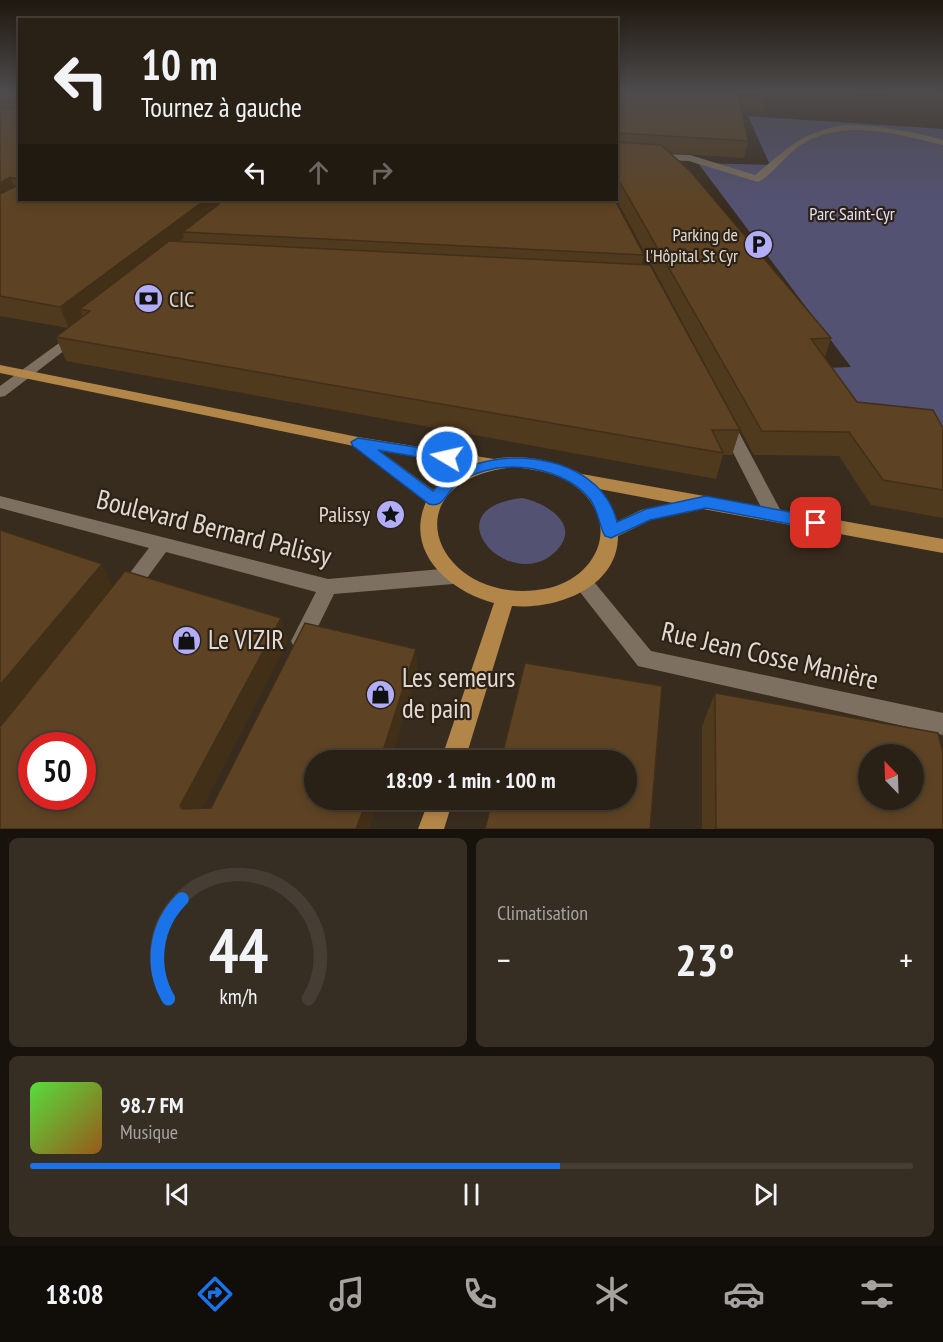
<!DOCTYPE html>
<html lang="fr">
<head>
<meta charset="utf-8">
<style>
	body { margin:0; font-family:"PT Sans Narrow",sans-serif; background:#362e23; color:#f1f3f6; height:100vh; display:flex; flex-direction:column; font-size:22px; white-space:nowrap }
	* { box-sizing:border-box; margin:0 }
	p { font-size:20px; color:#a5a3a1 }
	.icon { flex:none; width:33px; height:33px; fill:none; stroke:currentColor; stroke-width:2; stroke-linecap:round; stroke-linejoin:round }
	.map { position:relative; height:829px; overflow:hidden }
	.panel { display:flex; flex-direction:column; gap:9px; padding:9px; background:#17120c; flex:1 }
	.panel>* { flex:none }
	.hud { position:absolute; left:18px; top:18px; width:600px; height:183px; border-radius:0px; box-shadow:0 3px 9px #0003,0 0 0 2px #463e35; background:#2a2116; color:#f1f3f6; overflow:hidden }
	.needle { width:39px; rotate:337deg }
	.fabs { position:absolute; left:858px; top:744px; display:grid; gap:12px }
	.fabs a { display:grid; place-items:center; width:66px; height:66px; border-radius:50%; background:#2a2116; box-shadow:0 3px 9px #0003,0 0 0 2px #463e35; font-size:30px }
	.speed { position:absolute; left:18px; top:732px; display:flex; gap:12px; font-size:30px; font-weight:700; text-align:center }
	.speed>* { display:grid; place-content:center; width:78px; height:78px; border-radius:50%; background:#2a2116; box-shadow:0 3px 9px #0003,0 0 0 2px #463e35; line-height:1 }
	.speed .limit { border:9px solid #d22; background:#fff; color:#111 }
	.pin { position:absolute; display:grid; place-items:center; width:51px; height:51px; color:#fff; margin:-26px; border-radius:12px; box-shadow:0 3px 9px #0006 }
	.me { position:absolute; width:66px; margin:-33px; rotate:279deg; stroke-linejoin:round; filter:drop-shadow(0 0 4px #0008) }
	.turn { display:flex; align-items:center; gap:21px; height:126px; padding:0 24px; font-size:27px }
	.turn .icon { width:78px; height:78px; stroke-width:2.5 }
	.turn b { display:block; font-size:42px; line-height:51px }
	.lanes { display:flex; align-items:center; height:57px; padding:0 24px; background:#0003; justify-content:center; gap:30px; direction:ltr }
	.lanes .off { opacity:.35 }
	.big { font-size:45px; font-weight:700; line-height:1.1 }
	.panel .widget { flex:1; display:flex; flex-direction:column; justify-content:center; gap:9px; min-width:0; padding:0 21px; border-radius:9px; background:#362e23 }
	.panel .dial { align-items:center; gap:0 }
	.dial svg { height:156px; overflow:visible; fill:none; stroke:#463e35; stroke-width:7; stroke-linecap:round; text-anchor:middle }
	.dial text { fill:#f1f3f6; stroke:none }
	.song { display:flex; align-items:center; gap:18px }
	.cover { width:72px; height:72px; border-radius:9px; background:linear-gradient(135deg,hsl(110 70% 55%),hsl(30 70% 35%)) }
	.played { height:6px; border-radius:3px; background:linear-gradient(90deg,#1a73e8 60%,#463e35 60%) }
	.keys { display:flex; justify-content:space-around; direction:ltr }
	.heat { display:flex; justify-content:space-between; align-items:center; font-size:33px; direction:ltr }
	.panel .tiles { flex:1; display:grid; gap:9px; grid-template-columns:1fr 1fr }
	.widget:last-child { grid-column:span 2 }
	.trip { position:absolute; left:304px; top:750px; width:333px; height:60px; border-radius:30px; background:#2a2116; box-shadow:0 3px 9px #0003,0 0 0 2px #463e35; font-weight:700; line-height:60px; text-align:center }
	.menu { display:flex; height:96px; justify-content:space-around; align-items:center; background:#110d09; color:#a5a3a1 }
	.menu .icon { width:42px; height:42px }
	.menu .active { color:#1a73e8 }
	.menu b { font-size:27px; color:#f1f3f6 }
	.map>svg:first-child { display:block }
	.green { fill:#545273 }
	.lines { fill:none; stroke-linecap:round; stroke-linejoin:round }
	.minor { fill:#7d7060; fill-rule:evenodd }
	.major { fill:#b28549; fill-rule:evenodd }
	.wall { fill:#503a1e }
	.shaded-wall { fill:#412f18 }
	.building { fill:#5d4323; stroke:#412f18; stroke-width:1.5; fill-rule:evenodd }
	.route { fill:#1a73e8; stroke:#114b97; stroke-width:1.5 }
	.labels { text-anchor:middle; stroke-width:4.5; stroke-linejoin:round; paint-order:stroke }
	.far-park-label { font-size:18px; fill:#e2e1fc; stroke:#2d2215 }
	.far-poi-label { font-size:18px; fill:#e2dad2; stroke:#2d2215; text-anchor:end }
	.poi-label { font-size:22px; fill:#e2dad2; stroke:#2d2215; text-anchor:start }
	.near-street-label { font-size:27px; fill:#e2dad2; stroke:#2d2215 }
	.near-poi-label { font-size:27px; fill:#e2dad2; stroke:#2d2215; text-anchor:start }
</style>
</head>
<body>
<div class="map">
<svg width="943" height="829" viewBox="0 0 943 829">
	<rect width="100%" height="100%" fill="#382c1e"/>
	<g class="green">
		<polygon points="748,116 943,129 943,435 832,420 798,369 851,367 698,163 770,165"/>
		<path d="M522 498C547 503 584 526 554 553 508 594 430 508 522 498Z"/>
	</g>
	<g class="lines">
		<g class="minor">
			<path d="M843 125C878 125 910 131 943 140V145C897 134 843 117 799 146 785 156 772 175 758 182L689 161 616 158V152L690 155 755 175C789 148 798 134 843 125Z"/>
			<polygon points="77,330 84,334 82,337 5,396 0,397 0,386"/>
			<polygon points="727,420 735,425 783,515 780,520 774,521 768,520 765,515 719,425"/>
			<polygon points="0,496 328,579 453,568 460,571 462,576 460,581 453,584 334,594 308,647 301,650 294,647 291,641 316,592 166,552 133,597 126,599 119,597 116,591 149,548 0,508"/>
			<polygon points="583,574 590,577 651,651 943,713 943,735 638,666 576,587 573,582 576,577"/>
		</g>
		<g class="major">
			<path d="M0 365 358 437 494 459C524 454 555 460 582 474L943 539V553L703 509 651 520 618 536C618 588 556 610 512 606L465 760H441L494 603C449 591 404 552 426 502L354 446 0 373ZM380 451 469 465 444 478 433 490ZM514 467C539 470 563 474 582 492 620 528 595 577 549 588 439 612 381 481 514 467ZM599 489 673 503 641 510 616 522 607 500Z"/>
			<polygon points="429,800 453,800 444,829 418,829"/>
		</g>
	</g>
	<g class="wall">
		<polygon points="0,92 20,92 20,200 644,255 642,265 740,430 732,455 723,455 716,479 66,361 56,337 68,328 0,316"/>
		<polygon points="616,92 765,92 767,97 763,112 742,111 748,141 744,158 670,153 831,338 825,357 857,402 943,428 943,518 871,505 839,456 754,455 616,199"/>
		<polygon points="854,92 943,92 943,99 854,94"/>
		<polygon points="715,693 943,829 702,829 702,726"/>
	</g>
	<g class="shaded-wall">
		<polygon points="10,177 18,196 0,206 0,183"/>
		<polygon points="205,200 234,200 183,232 184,238 91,312 90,311 80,309 83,318 69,329 60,307"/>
		<polygon points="102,564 113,588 0,730 0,685"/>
		<polygon points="281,618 288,642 192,828 180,806"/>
		<polygon points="416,649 418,673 391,760 380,760"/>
		<polygon points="367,800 379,800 369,829 356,829"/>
	</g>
	<g class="building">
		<polygon points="0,92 20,92 20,180 10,177 0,183 0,108 14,109 16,103 14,101 0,100"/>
		<polygon points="616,92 765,92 767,97 739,95 748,141 618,133 616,134"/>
		<polygon points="616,142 661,145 691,172 831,338 811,339 857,402 933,410 943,428 943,490 883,480 849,432 762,431 618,179 616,179"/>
		<polygon points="20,184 20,200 205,200 60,307 0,296 0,194"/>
		<polygon points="224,200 615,200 644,255 183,232"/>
		<polygon points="169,241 650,265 740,430 712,430 723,453 56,337 90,311 80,309"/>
		<polygon points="0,530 102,564 0,685"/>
		<path d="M125 571 281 618 180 806 182 809 211 808 305 623 416 649 380 760H315V800H367L356 829H0V727ZM32 746H82V796H32Z"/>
		<polygon points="525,663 662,686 650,829 485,829 492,800 627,800 627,760 501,760"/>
		<path d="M715 693 938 733 943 753V829H716ZM868 754H914V800H868Z"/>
	</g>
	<linearGradient id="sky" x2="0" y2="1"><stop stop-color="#1f1810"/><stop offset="0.44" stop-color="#4d4b4c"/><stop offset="1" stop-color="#4d4b4c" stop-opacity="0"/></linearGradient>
	<rect width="943" height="208" fill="url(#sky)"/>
	<path class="route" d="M358 438 453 453 455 457 447 462 378 450 433 491C477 439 600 448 617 522L646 509 706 496 816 517 822 519 824 523 822 527 816 529 706 508 650 520 611 538 605 536C598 524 599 510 589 498 559 463 488 455 453 488 445 496 442 508 429 504L353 446 351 442Z"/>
	<defs>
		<symbol id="parking-disc" viewBox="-11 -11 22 22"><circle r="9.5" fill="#b2adf9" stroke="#2d2215"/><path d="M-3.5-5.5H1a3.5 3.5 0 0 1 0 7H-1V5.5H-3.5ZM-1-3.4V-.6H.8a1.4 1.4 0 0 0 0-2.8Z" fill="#111"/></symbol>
		<symbol id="bank-disc" viewBox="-11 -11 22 22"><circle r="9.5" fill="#b2adf9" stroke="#2d2215"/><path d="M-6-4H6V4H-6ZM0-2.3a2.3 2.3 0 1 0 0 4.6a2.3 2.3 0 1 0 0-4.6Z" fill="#111"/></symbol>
		<symbol id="sight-disc" viewBox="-11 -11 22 22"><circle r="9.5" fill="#b2adf9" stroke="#2d2215"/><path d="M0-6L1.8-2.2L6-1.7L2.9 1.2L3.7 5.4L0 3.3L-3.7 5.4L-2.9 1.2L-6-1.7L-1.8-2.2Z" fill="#111"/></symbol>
		<symbol id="shop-disc" viewBox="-11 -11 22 22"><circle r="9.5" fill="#b2adf9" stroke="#2d2215"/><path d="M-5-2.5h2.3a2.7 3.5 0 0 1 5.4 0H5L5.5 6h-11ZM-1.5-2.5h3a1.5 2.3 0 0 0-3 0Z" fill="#111"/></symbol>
	</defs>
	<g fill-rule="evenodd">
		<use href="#parking-disc" x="742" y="228" width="33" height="33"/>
		<use href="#bank-disc" x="132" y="282" width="33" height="33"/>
		<use href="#sight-disc" x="374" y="498" width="33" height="33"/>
		<use href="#shop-disc" x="170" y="624" width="33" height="33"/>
		<use href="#shop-disc" x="364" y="678" width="33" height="33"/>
	</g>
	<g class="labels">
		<g class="far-park-label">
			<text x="852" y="220">Parc Saint-Cyr</text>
		</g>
		<g class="far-poi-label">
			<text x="738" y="241">Parking de<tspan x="738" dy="21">l'Hôpital St Cyr</tspan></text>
		</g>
		<g class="poi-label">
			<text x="169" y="307">CIC</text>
			<text x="370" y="522" text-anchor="end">Palissy</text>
		</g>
		<g class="near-street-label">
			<text transform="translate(214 528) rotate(14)" y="9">Boulevard Bernard Palissy</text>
			<text transform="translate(770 656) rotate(13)" y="9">Rue Jean Cosse Manière</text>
		</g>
		<g class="near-poi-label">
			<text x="208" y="649">Le VIZIR</text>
			<text x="402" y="687">Les semeurs<tspan x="402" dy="31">de pain</tspan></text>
		</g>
	</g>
</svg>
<div class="fabs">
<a><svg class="needle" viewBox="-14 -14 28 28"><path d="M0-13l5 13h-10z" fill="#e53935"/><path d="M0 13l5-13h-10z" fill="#a5a3a1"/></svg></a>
</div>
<div class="speed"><div class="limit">50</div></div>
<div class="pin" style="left:816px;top:523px;background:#d93025"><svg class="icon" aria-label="arrive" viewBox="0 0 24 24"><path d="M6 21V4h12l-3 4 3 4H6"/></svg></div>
<svg class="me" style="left:447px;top:457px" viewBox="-20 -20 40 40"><circle r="17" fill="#1a73e8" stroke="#fff" stroke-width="3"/><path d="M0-11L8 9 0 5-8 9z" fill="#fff"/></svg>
<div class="trip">18:09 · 1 min · 100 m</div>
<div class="hud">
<div class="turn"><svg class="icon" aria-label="left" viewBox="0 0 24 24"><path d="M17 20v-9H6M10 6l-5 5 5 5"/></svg><div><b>10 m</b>Tournez à gauche</div></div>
<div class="lanes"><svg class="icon" aria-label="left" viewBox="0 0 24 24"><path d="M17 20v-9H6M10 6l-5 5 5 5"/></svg><svg class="icon off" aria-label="ahead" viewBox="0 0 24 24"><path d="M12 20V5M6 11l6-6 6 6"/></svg><svg class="icon off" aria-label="right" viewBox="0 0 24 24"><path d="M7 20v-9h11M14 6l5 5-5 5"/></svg></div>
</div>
</div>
<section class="panel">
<div class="tiles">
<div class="widget dial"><svg viewBox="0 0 100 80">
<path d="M14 69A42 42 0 1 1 86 69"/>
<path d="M14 69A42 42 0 0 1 21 18" stroke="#1a73e8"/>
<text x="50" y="56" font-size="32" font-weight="700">44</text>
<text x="50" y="72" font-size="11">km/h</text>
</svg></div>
<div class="widget"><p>Climatisation</p>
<div class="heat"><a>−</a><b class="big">23°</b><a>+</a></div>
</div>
<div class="widget">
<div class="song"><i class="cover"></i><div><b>98.7 FM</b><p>Musique</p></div></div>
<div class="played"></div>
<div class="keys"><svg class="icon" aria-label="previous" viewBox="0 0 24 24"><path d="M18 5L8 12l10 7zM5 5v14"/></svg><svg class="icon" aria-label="pause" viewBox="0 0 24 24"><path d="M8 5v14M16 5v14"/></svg><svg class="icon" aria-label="next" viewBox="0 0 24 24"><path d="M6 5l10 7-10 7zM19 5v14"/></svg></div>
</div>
</div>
</section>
<nav class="menu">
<b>18:08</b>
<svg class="icon active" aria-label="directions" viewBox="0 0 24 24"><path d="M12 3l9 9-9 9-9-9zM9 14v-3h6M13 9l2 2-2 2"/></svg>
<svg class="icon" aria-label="music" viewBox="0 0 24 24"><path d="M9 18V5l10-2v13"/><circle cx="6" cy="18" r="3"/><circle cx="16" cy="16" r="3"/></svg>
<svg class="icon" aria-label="phone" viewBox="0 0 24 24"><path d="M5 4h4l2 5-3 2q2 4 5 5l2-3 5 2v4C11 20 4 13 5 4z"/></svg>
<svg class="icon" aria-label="climate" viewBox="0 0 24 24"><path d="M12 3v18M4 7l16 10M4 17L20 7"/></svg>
<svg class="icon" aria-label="car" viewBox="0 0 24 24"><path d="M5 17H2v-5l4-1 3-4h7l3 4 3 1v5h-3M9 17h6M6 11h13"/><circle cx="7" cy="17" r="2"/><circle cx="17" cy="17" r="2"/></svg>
<svg class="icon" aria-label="filters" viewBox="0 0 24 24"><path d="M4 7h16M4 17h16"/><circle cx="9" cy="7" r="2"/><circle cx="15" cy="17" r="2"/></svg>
</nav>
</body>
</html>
